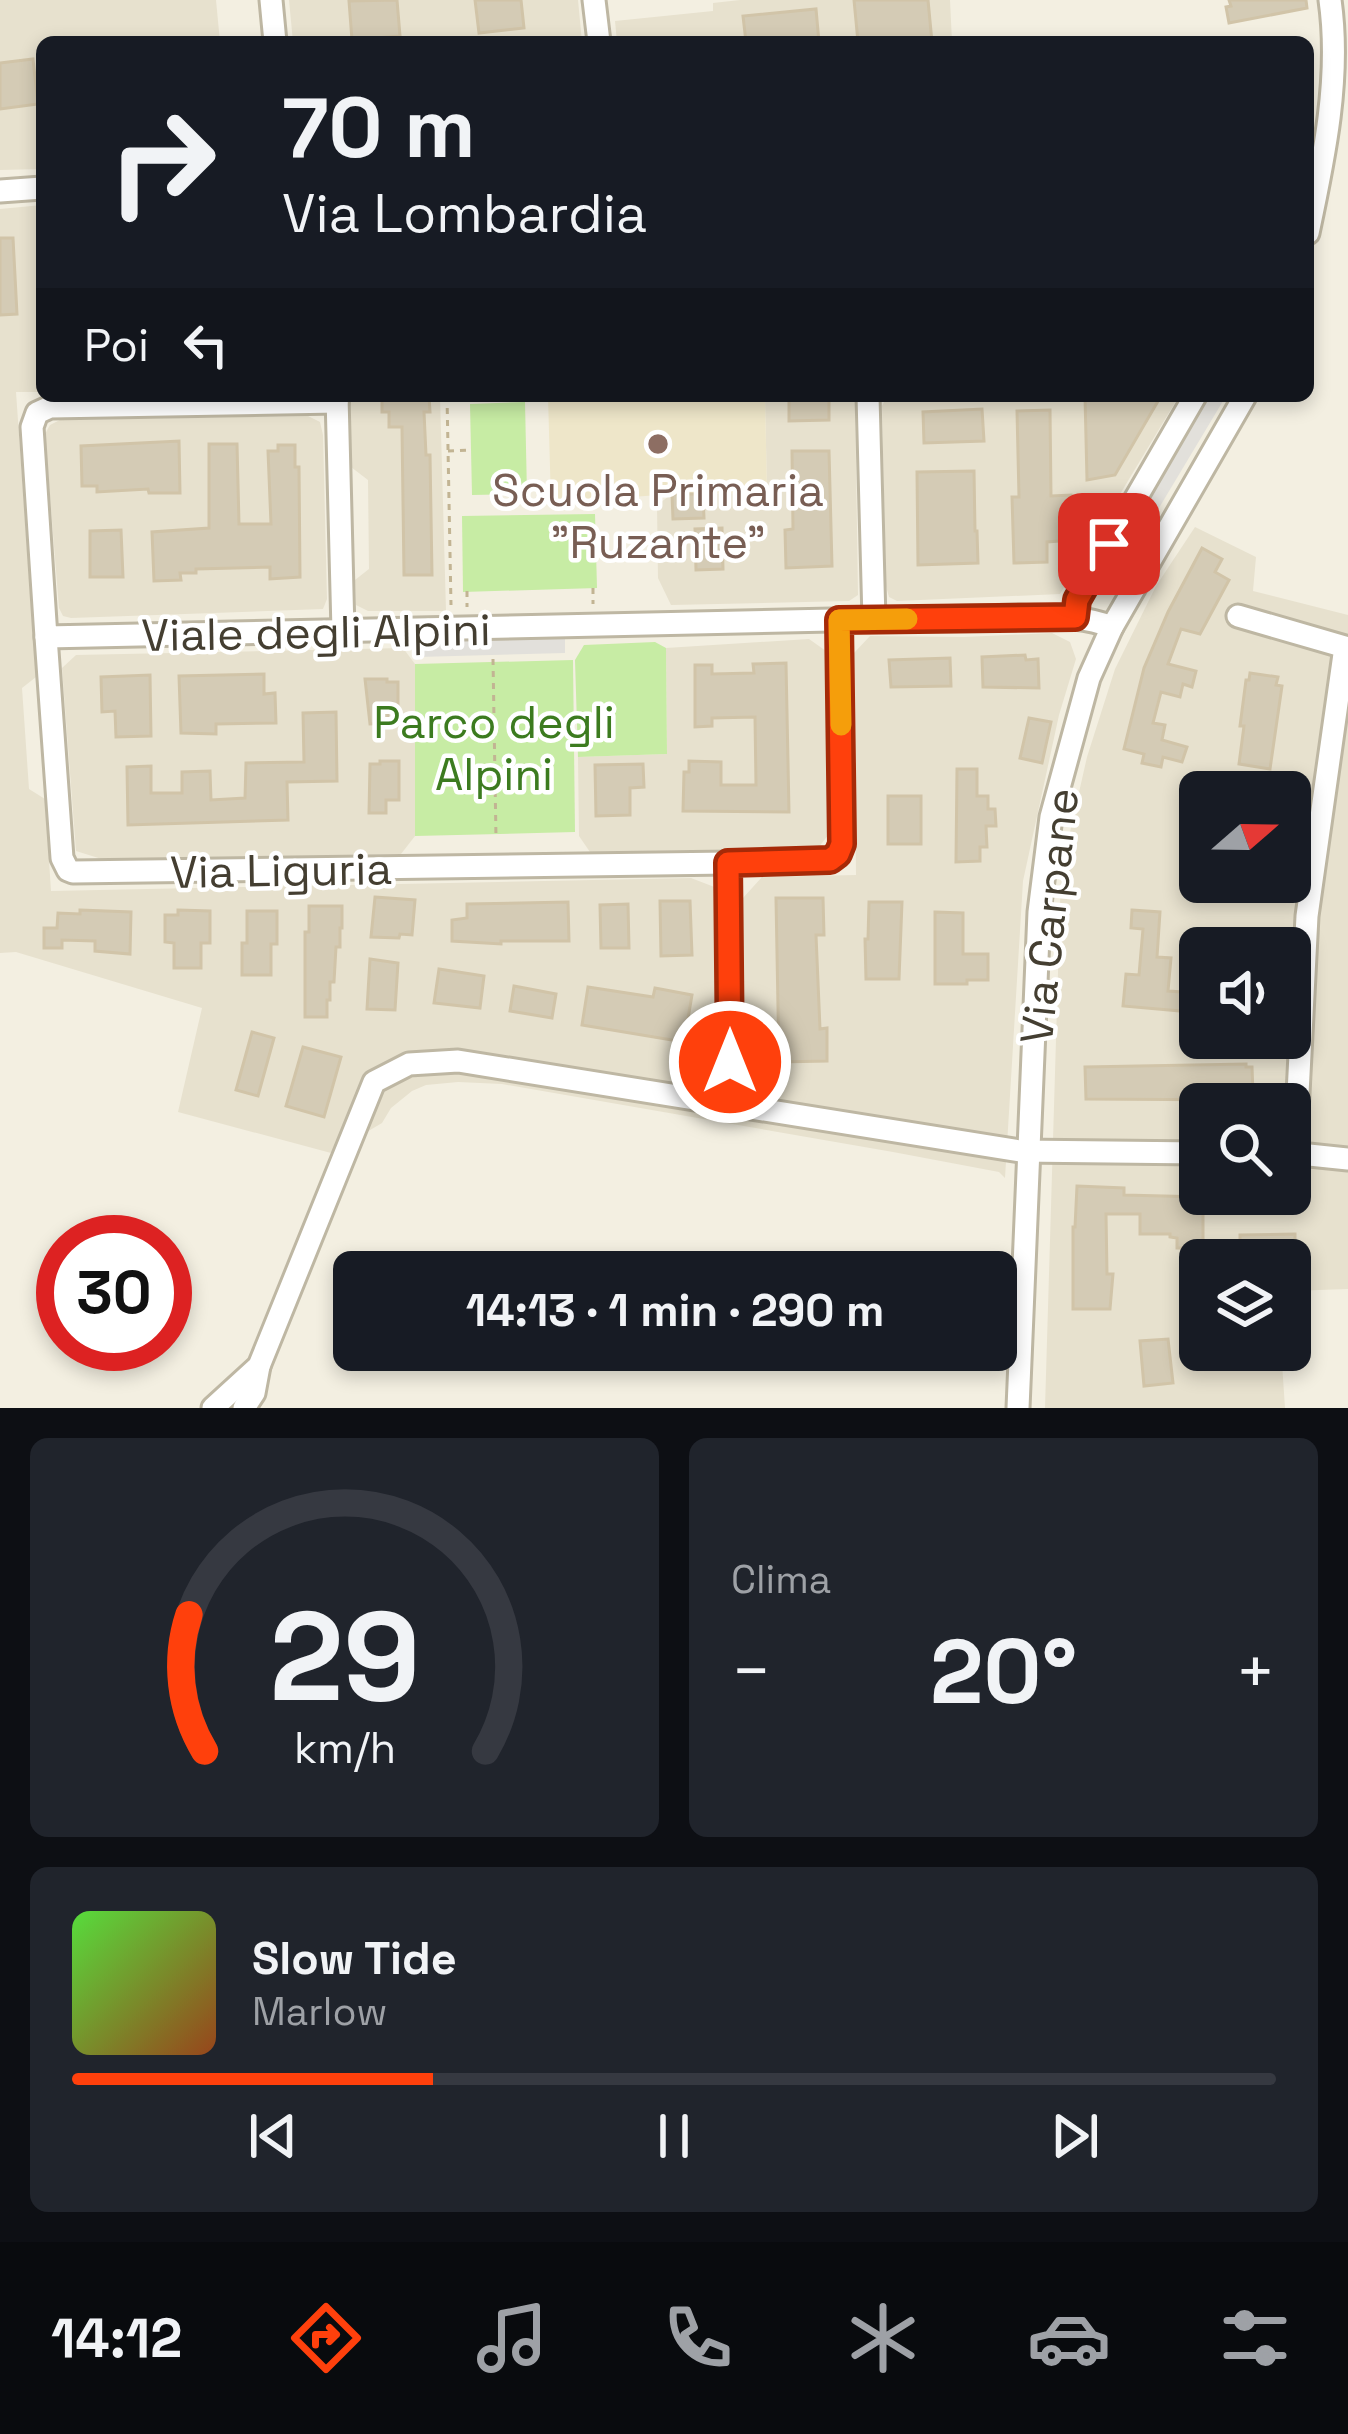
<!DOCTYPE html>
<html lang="it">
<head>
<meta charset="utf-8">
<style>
	body { margin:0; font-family:"Space Grotesk",sans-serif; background:#20242c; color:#f1f3f6; height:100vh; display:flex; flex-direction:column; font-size:45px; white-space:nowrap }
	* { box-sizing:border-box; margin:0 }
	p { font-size:39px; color:#9ea1a6 }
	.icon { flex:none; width:66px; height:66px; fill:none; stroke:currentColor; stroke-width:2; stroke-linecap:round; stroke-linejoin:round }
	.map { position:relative; height:1408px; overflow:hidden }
	.drawer { display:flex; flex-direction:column; gap:30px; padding:30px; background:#0d0f14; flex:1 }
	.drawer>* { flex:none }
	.guide { position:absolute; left:36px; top:36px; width:1278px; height:366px; border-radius:18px; box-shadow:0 6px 18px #0003; background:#171b24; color:#f1f3f6; overflow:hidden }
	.needle { width:78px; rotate:70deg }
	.tools { position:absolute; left:1179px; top:771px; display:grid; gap:24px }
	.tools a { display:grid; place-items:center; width:132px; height:132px; border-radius:18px; background:#171b24; box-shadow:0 6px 18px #0003; font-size:60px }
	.speed { position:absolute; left:36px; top:1215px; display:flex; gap:24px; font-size:60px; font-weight:700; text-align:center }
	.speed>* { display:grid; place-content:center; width:156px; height:156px; border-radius:50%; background:#171b24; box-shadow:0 6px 18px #0003; line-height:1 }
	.speed .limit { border:18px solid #d22; background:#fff; color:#111 }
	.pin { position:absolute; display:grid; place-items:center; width:102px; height:102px; color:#fff; margin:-51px; border-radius:24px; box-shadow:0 6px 18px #0006 }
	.me { position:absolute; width:132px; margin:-66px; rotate:0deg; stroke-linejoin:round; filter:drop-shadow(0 0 9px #0008) }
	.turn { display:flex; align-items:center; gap:42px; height:252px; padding:0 48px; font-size:54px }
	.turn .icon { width:156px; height:156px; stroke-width:2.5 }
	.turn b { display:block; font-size:84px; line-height:102px }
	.then { display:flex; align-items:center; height:114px; padding:0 48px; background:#0003; gap:24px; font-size:45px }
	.big { font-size:90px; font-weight:700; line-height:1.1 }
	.drawer .widget { flex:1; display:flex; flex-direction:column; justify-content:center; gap:18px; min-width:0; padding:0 42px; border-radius:18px; background:#20242c }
	.drawer .dial { align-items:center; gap:0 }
	.dial svg { height:312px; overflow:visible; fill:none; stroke:#363941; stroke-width:7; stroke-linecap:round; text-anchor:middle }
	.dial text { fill:#f1f3f6; stroke:none }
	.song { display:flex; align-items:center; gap:36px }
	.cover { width:144px; height:144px; border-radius:18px; background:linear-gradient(135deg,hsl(110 70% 55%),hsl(20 70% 35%)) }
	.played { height:12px; border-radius:6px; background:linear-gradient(90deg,#ff400c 30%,#363941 30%) }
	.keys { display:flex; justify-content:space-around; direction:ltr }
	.heat { display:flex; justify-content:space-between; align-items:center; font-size:66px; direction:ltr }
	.drawer .tiles { flex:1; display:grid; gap:30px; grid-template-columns:1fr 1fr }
	.widget:last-child { grid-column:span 2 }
	.trip { position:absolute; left:333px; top:1251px; width:684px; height:120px; border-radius:18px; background:#171b24; box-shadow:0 6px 18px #0003; font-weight:700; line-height:120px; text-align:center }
	.dock { display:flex; height:192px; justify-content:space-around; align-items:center; background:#090b0e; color:#9ea1a6 }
	.dock .icon { width:84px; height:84px }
	.dock .current { color:#ff400c }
	.dock b { font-size:54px; color:#f1f3f6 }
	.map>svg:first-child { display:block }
	.residential { fill:#e7e1ce; fill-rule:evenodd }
	.education { fill:#eee6c9 }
	.green { fill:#c7eca4 }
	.parking { fill:#e2e0db }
	.building { fill:#d4cbb5; stroke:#d1c4a8; stroke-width:3 }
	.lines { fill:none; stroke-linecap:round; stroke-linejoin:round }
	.minor-casing { stroke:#beb7a3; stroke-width:27 }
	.path { stroke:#c2b493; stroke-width:3; stroke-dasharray:6 6; stroke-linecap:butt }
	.minor { stroke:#fff; stroke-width:21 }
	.route-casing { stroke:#a62a08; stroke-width:30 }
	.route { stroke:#ff400c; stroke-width:21 }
	.slow { stroke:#f59e0b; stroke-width:21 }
	.education-dot { fill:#8d6e63; stroke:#fff; stroke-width:4.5 }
	.labels { text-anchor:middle; stroke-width:9; stroke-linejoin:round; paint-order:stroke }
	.education-label { font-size:45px; fill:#785e54; stroke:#fff }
	.street-label { font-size:45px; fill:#443e31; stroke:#fff }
	.park-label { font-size:45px; fill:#3c7b1f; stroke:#fff }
</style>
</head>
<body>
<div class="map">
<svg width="1348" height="1408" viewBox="0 0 1348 1408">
	<rect width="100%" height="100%" fill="#f3efe1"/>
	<g class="residential">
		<polygon points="0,0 216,0 220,42 42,42 42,169 0,170"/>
		<polygon points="289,0 578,0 582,42 293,42"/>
		<polygon points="740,0 950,0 952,42 617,42 615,21 713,11 713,3"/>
		<polygon points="42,205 42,392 16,392 36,677 22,688 29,789 45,799 51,891 691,878 743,898 762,877 856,875 854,653 870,636 964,637 1052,633 1070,642 1076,659 1059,715 1023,881 1005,1178 999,1172 893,1152 502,1084 458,1082 426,1085 412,1091 391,1108 382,1123 331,1153 178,1112 202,1008 16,952 0,953 0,209"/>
		<polygon points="350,396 440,396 446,611 368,611 356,605 355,580 369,569 368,480 351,467"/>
		<polygon points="765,396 855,396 858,595 849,601 671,605 658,578 657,505 672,494 767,493"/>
		<polygon points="887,396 1179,396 1060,594 897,601 889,597 886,586 882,406"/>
		<polygon points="308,416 320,422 323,435 327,599 323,609 71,618 63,616 59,608 45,434 50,425 60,420"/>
		<path d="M1195 527 1256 557 1253 591 1348 615V1289L1290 1291V1260H1200V1350H1222L1223 1361 1282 1363 1285 1408H1045L1061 872 1087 757 1115 669 1156 586ZM1200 792H1290V882H1200ZM1200 948H1290V1038H1200ZM1200 1104H1290V1194H1200Z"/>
		<polygon points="809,639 826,651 829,834 818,848 590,852 579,836 578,757 667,754 666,648"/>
		<polygon points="403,648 415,664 415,836 401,854 108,861 76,851 62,668 76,655"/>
	</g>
	<polygon class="education" points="548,396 765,396 767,493 672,494 551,503"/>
	<g class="green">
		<polygon points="525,402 527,494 472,495 470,404"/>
		<polygon points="595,514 597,588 463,592 462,516"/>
		<polygon points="655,642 666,648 667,754 578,757 575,660 584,645"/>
		<polygon points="573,660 575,832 415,836 415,664"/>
	</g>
	<g class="parking">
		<polygon points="1210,396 1226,396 1111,588 1098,580"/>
		<polygon points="565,637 565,653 418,657 417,642"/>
	</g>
	<g class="building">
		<polygon points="397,0 400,36 352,40 349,1"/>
		<polygon points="475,0 521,0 524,28 479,33"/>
		<polygon points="854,0 928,0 932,42 858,42"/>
		<polygon points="1229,0 1306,0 1307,8 1229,23 1226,7 1231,6"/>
		<polygon points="816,9 819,42 746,42 743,16"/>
		<polygon points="33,59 38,104 0,109 0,63"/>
		<polygon points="0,238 13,238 17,314 0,315"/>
		<polygon points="382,396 429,396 430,412 424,412 426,455 430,455 432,575 404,575 402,427 389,427 389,412 382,412"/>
		<polygon points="789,396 829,396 829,420 789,421"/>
		<polygon points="1085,396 1161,396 1115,475 1087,480"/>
		<polygon points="982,409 984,441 924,443 923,412"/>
		<polygon points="1050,410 1051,496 1071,495 1072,519 1059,541 1047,542 1047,562 1014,563 1012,497 1019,497 1017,411"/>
		<polygon points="179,441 180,493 149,493 148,489 97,492 97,486 82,486 81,446"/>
		<polygon points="209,444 237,444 239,524 271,524 268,451 278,451 278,445 295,445 295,467 299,467 300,577 270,579 270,567 196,569 196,573 180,573 181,580 154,581 152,532 209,528"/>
		<polygon points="792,451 829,451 832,566 786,568 785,530 793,529"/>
		<polygon points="974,471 975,531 977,531 978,563 918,565 917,472"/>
		<polygon points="672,494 703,494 704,518 673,519"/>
		<polygon points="722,528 723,569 696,570 695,529"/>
		<polygon points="121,530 123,577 90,577 90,531"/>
		<polygon points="1202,548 1222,559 1215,572 1229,580 1200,634 1181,629 1168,664 1196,671 1192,687 1183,684 1180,697 1161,692 1153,723 1165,725 1162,740 1187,747 1182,762 1163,757 1161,767 1142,763 1144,754 1124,749 1144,668 1168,612"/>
		<polygon points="1025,655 1026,660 1038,659 1039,688 983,687 982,657"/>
		<polygon points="950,658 951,686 891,687 889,660"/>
		<polygon points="786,663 789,812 683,811 684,772 689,772 689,761 721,762 721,785 756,785 755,717 712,718 712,726 695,727 695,665 712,665 712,674 754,673 753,664"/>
		<polygon points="1250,673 1278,677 1276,685 1282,686 1270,769 1239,764 1244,726 1240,726 1246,680 1249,680"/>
		<polygon points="264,674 264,694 275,693 276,723 216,724 216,734 181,733 179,676"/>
		<polygon points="150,675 151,736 116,737 115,711 102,712 101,677"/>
		<polygon points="365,679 387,679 387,682 398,682 398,710 388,711 388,723 370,724"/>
		<polygon points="336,712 337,781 287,782 288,820 128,825 127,767 151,766 151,793 182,793 182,772 210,771 211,800 245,798 246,763 304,762 303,713"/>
		<polygon points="1029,718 1051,722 1042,763 1020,758"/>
		<polygon points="380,761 399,761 399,800 386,800 386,813 369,813 370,764 380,764"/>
		<polygon points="643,764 644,787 630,788 630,815 596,816 595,765"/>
		<polygon points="957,769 977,769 977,796 988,796 988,809 995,809 996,826 986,826 987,847 980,847 980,861 956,862"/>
		<rect x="888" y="796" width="33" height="48"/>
		<polygon points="375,897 415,900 412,935 400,934 399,938 371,937"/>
		<polygon points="776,898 823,898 824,935 816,935 820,1029 827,1028 827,1061 779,1062"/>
		<polygon points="660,901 690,901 692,955 661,956"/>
		<polygon points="568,902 569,941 501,941 501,944 452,941 452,920 467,918 467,904"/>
		<polygon points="869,902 902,902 899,979 866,979 865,939 868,939"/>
		<polygon points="628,904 629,948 601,948 600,905"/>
		<polygon points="309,906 342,906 342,928 340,928 340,947 336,947 334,982 330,982 330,1000 327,1000 327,1017 305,1017 305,932 309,932"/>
		<polygon points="80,910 131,912 130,954 95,951 95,941 62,940 62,948 44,948 44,928 57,928 58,913 80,914"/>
		<polygon points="178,910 210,911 210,943 201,943 201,968 174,968 174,943 165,942 165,915 178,915"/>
		<polygon points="1132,910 1160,912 1157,957 1171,958 1168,991 1182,992 1181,1011 1123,1006 1126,974 1139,975 1143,929 1131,928"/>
		<polygon points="247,911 277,911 277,944 271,944 271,975 242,975 242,943 247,943"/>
		<polygon points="935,912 963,913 963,954 988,954 988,980 967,980 967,984 935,984"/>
		<polygon points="370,959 398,963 395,1010 367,1009"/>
		<polygon points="439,969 484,976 480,1008 434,1003"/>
		<polygon points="514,986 556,994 552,1018 510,1011"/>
		<polygon points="588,987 653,997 655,988 692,995 684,1042 582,1025"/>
		<polygon points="252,1032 274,1038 258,1096 236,1090"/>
		<polygon points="303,1047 341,1057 324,1117 286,1106"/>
		<polygon points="1246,1064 1246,1067 1252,1067 1253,1094 1244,1094 1244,1100 1086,1099 1085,1067"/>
		<polygon points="1077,1186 1124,1188 1124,1195 1203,1197 1203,1248 1177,1248 1177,1238 1170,1237 1170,1234 1140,1234 1140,1214 1106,1214 1107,1274 1113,1274 1110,1309 1073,1309 1073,1227 1075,1227"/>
		<polygon points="1295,1234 1295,1260 1240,1260 1240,1235"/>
		<polygon points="1168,1339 1173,1383 1144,1386 1140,1341"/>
	</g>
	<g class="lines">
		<defs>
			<g id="minor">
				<polyline points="271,0 275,42"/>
				<polyline points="594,0 599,42"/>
				<polyline points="0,191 42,188"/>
				<path d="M1308 233C1324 158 1341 77 1330 0"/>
				<polyline points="337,396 343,631"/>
				<polyline points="868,396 874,620"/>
				<path d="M337 402 50 407 37 413 32 427 46 637 1019 616C1051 617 1082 615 1112 627"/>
				<polyline points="1238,616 1345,647 1307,916 1295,1153"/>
				<polyline points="1075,617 1077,600 1195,396"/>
				<polyline points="46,637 62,858 68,870 73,872 729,863"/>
				<polyline points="730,1105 729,863 830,860 838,855 842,845 839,620"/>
				<polyline points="1290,1153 1348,1159"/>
				<polyline points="213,1408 259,1366 374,1082 409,1064 458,1061 1020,1151 1200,1153"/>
				<polyline points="244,1408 254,1393 259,1366"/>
				<polyline points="1018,1408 1039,912 1051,817 1089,678 1112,627 1245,396"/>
			</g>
		</defs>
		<use href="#minor" class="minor-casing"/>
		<g class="path">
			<polyline points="447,396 451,605"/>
			<polyline points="448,451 469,450"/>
			<polyline points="593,588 593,604"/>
			<polyline points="467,591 467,607"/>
			<polyline points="493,659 496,838"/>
		</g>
		<use href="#minor" class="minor"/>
	</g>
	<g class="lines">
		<defs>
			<polyline id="route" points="730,1062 728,863 830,860 838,854 842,844 839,620 1075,617 1077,600 1109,544"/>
		</defs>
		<use href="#route" class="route-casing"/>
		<use href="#route" class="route"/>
		<polyline class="slow" points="841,725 839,620 907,619"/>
	</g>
	<circle class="education-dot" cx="658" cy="444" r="12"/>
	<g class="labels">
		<g class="education-label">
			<text x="658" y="506">Scuola Primaria<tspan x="658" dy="52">"Ruzante"</tspan></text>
		</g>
		<g class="street-label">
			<text transform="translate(316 632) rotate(-1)" y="16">Viale degli Alpini</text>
			<text transform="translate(281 870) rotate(-1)" y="16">Via Liguria</text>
			<text transform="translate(1049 916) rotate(-84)" y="16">Via Carpane</text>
		</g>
		<g class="park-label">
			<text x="494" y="738">Parco degli<tspan x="494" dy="52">Alpini</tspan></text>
		</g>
	</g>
</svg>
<div class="tools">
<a><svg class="needle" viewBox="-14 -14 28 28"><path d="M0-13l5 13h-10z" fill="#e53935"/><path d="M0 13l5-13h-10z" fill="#9ea1a6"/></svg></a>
<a><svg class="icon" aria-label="sound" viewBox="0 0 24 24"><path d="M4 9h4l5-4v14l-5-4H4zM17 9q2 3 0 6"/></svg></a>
<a><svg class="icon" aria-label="search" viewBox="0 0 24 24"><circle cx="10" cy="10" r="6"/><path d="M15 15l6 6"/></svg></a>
<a><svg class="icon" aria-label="layers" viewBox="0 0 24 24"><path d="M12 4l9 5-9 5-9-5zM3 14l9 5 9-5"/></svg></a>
</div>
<div class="speed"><div class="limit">30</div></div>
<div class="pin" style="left:1109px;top:544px;background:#d93025"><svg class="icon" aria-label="arrive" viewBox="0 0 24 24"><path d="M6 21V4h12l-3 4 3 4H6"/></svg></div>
<svg class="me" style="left:730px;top:1062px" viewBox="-20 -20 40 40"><circle r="17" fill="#ff400c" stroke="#fff" stroke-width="3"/><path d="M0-11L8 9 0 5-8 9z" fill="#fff"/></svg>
<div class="trip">14:13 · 1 min · 290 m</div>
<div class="guide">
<div class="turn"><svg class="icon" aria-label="right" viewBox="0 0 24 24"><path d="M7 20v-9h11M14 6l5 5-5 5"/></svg><div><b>70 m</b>Via Lombardia</div></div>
<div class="then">Poi<svg class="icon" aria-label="left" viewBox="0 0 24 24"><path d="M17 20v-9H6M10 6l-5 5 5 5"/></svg></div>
</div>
</div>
<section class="drawer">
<div class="tiles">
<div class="widget dial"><svg viewBox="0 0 100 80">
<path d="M14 69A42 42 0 1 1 86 69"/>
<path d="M14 69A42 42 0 0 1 10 34" stroke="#ff400c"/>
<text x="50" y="56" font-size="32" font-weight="700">29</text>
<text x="50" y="72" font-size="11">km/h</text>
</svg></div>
<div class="widget"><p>Clima</p>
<div class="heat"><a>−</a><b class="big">20°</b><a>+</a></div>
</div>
<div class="widget">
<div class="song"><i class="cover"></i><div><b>Slow Tide</b><p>Marlow</p></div></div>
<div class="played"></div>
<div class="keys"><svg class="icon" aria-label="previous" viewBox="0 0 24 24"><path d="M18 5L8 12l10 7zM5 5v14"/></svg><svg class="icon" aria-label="pause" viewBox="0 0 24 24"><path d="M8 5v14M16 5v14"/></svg><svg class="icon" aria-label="next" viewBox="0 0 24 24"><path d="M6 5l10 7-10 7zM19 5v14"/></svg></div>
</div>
</div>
</section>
<nav class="dock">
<b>14:12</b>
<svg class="icon current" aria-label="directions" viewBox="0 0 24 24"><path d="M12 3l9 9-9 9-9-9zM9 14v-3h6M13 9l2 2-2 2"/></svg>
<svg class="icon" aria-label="music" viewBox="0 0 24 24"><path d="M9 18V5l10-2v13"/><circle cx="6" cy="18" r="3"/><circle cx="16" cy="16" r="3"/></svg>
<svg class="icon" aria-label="phone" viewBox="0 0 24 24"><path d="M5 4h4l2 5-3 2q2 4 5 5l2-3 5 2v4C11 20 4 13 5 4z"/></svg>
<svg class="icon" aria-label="climate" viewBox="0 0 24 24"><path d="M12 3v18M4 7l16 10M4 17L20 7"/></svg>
<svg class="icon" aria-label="car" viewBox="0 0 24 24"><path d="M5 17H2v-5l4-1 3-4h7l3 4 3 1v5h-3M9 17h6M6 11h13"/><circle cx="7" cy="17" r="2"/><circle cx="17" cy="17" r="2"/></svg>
<svg class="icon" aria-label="filters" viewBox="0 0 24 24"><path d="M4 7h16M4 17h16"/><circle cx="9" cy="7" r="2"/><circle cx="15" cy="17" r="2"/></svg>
</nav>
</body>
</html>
